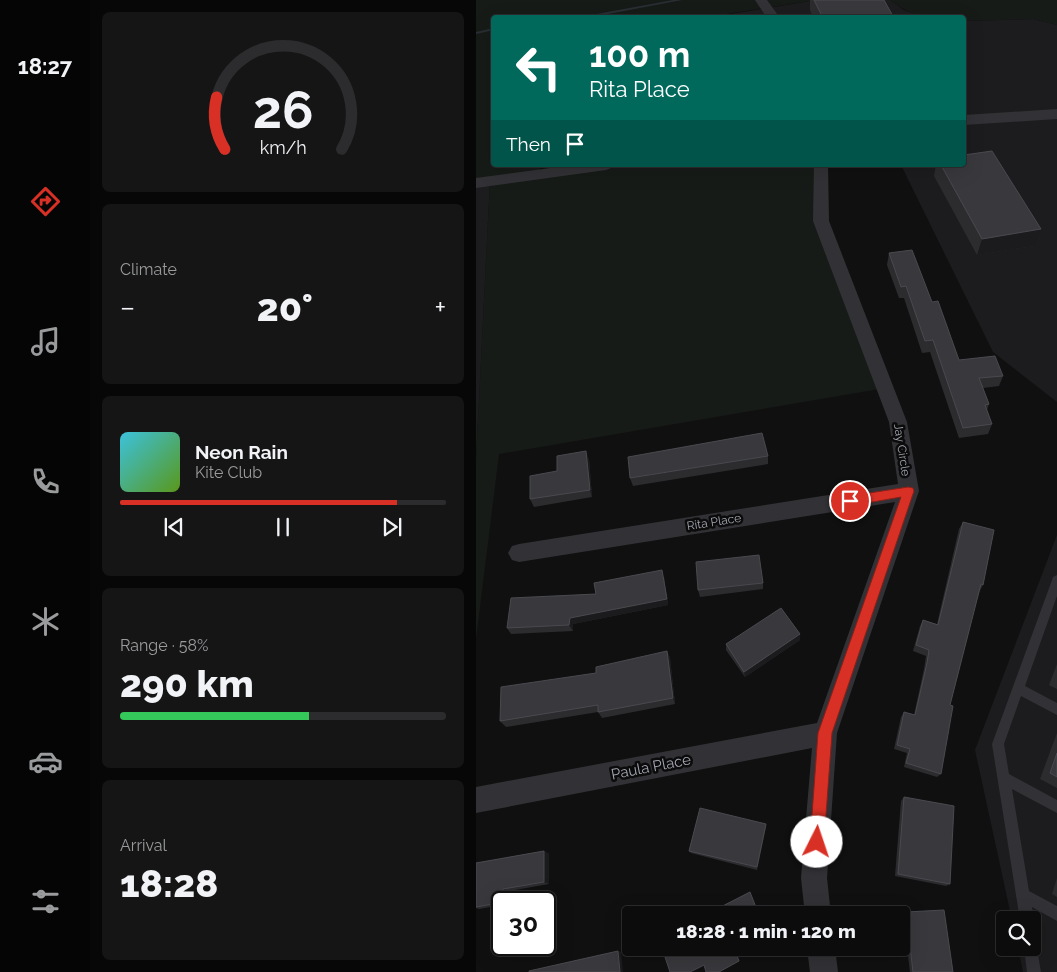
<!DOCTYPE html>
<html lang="en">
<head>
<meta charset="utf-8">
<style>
	body { margin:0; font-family:Raleway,sans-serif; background:#151516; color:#f1f3f6; height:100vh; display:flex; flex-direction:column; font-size:19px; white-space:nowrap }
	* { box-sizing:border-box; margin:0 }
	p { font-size:16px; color:#9a9b9d }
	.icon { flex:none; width:28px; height:28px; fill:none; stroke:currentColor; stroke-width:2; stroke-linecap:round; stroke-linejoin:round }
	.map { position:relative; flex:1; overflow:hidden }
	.panel { display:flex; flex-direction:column; gap:12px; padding:12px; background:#070707; width:386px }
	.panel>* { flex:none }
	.hud { position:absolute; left:15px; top:15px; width:475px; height:152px; border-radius:5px; box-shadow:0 5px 20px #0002,0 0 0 1px #2c2c2e; background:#00695c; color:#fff; overflow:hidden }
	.buttons { position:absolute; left:520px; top:911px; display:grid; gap:10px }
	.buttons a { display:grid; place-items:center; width:45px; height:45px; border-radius:5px; background:#0c0c0d; box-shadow:0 5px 20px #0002,0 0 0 1px #2c2c2e; font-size:25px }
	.speed { position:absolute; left:15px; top:891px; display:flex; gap:10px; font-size:25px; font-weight:700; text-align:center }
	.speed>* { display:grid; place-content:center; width:65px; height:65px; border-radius:50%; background:#0c0c0d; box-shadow:0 5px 20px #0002,0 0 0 1px #2c2c2e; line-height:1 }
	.speed .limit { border:2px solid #111; border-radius:8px; background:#fff; color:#111 }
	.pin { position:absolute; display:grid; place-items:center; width:42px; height:42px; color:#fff; margin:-21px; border:2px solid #fff; border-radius:50%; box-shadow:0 1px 5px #0007 }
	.me { position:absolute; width:55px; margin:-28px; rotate:4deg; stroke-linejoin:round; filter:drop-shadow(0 0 4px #0008) }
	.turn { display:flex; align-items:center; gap:18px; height:105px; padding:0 15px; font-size:22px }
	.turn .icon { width:65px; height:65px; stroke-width:2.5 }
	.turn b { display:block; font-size:35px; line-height:42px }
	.then { display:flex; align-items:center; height:48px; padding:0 15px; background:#0003; gap:10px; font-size:19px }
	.big { font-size:38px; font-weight:800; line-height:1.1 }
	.panel .tile { flex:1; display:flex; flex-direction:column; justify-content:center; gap:8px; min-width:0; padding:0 18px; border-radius:8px; background:#151516 }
	.panel .dial { align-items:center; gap:0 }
	.dial svg { height:130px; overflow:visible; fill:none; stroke:#2c2c2e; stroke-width:7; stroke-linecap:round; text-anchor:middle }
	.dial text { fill:#f1f3f6; stroke:none }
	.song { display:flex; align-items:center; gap:15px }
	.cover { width:60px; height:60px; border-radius:8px; background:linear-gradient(135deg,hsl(190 70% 55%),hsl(90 70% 35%)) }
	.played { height:5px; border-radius:2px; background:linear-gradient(90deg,#d93025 85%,#2c2c2e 85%) }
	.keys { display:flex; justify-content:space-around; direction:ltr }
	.heat { display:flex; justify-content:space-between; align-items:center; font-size:28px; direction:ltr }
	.charge { height:8px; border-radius:4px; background:linear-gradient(90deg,#34c759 58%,#2c2c2e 0) }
	.trip { position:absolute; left:146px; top:906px; width:288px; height:50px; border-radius:5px; background:#0c0c0d; box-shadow:0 5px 20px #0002,0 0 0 1px #2c2c2e; font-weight:800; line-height:50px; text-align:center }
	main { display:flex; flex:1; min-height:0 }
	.dock { display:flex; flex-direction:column; width:90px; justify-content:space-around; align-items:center; background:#050505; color:#9a9b9d }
	.dock .icon { width:35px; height:35px }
	.dock .active { color:#d93025 }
	.dock b { font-size:22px; color:#f1f3f6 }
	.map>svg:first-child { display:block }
	.built { fill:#1c1c1e }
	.green { fill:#171b18 }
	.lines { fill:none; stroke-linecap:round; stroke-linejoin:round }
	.stream { fill:#282e33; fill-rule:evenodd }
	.service { fill:#323236; fill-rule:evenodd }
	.minor { fill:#323236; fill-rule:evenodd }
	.tertiary { fill:#323236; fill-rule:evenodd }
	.wall { fill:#2c2c2f }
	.shaded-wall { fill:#1b1b1d }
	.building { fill:#39393d; stroke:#494a4f }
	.route { fill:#d93025; stroke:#8d1f18 }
	.labels { text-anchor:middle; stroke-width:5; stroke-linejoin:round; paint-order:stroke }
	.street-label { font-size:12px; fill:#a3a6b0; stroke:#0b0b0c }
	.near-street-label { font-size:15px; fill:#a3a6b0; stroke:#0b0b0c }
</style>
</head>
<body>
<main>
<nav class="dock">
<b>18:27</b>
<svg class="icon active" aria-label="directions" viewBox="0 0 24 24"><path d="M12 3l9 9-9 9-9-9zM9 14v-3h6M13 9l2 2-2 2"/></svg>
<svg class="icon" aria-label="music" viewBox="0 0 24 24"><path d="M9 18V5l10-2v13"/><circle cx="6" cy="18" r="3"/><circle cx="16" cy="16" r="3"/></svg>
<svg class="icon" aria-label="phone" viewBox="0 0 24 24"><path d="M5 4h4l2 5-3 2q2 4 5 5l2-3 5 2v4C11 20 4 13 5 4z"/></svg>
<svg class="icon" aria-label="climate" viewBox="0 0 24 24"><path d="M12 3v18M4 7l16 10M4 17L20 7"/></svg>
<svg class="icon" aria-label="car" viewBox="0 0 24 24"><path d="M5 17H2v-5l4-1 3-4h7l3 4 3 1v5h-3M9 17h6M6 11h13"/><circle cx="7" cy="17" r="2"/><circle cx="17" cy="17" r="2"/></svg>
<svg class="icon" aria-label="filters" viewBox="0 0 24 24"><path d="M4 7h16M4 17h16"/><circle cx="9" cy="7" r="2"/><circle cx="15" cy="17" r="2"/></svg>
</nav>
<section class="panel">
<div class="tile dial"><svg viewBox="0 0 100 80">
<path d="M14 69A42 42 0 1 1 86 69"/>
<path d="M14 69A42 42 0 0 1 9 37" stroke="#d93025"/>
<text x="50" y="56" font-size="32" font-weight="700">26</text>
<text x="50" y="72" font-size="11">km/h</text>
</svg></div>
<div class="tile"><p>Climate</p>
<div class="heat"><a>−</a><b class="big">20°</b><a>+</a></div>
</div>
<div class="tile">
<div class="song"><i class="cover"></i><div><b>Neon Rain</b><p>Kite Club</p></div></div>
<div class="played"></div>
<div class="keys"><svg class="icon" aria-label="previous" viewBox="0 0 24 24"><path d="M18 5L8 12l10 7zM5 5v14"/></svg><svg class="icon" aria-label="pause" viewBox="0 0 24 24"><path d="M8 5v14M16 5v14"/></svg><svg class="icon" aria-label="next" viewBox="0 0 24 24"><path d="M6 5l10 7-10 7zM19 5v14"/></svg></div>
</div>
<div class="tile"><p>Range · 58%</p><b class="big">290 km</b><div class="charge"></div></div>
<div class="tile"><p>Arrival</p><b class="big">18:28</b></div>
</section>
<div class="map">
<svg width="581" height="972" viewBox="0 0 581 972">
	<rect width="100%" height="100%" fill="#101011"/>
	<g class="built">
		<polygon points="340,0 414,0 428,10 447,17 231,18"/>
		<polygon points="557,19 581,25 581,402 517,352 425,165 488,165 488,21"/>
		<polygon points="14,181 0,460 0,183"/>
		<polygon points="581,535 581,972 547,972 542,948 556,948 556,920 536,920 499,750"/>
	</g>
	<g class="green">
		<polygon points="0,0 340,0 231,17 18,18 18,165 64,165 64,174 130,165 345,165 345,221 409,388 23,454 0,639 0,460 14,182 0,183"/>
		<path d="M414 0H581V25L557 19 488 21V18C455 18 441 20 414 0Z"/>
	</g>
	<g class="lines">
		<g class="stream">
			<polygon points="197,0 206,0 111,18 99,18"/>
			<polygon points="18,28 18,30 0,34 0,32"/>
		</g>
		<g class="service">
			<polygon points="581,575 581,596 549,686 581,703 581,715 545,696 528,744 533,774 581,800 581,813 536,789 553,891 581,906 581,921 556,907 558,920 556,924 556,920 544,920 516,744 576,580 577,577"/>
			<polygon points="556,942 560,943 565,972 551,972 548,948 556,948"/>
		</g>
		<g class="minor">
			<polygon points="279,0 291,0 304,18 291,18"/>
			<polygon points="96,165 137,165 135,168 130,170 0,188 0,178"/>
			<polygon points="338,165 352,165 353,221 431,422 443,491 361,733 351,878 355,915 329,915 325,878 336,748 0,813 0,787 341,723 419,502 43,562 36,560 32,553 36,546 43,544 422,484 413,422 337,221"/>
			<polygon points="331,948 359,948 362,972 334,972"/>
		</g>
		<polygon class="tertiary" points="581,109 581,119 488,125 488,115"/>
	</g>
	<g class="wall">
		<polygon points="334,0 408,0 418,18 337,18 334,10"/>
		<polygon points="460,165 488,165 558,246 501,255 458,176"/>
		<polygon points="413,253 456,302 483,360 527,376 523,386 507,388 513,404 511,410 516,424 512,434 483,438 454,352 446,353 428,298 423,298 411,265"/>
		<polygon points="292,456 292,464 157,486 154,478"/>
		<polygon points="113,459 116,497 58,507 54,499 81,471"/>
		<polygon points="487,522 507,585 503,592 474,705 465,774 461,777 428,767 431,753 418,749 425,717 428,712 438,715 448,669 450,656 437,651 444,626 447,620 461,624 483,529"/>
		<polygon points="188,577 192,605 97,624 97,631 35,634 31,628 120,594"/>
		<polygon points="287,583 287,589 224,597 222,590"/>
		<polygon points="324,640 269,677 250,650 250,644"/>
		<polygon points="191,651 194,658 199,704 126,718 122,712 30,727 24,721 120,673"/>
		<polygon points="581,664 581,689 573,685"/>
		<polygon points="581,733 581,788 564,779"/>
		<polygon points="428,797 474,884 470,886 419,876 425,801"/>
		<polygon points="290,827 281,870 215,853 213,851"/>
		<polygon points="68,851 73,854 73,884 33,891 33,902 26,902 26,905 3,909 0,908 0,863"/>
		<polygon points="581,878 581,897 576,894"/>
		<polygon points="430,912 477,972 434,972 427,913"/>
	</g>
	<g class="shaded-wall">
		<polygon points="565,229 558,246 501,255 506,239"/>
		<polygon points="110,451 113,459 116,497 114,490"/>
		<polygon points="186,570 192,605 97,624 97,631 93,625 94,618"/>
		<polygon points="324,634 324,640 269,677 268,672"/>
		<polygon points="191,651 194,658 199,704 197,698"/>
		<polygon points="290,824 290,827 281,870 281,867"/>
		<polygon points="68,851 73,854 73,884 68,882"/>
		<polygon points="27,889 33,891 33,902 27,902"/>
		<polygon points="258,948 260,948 259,948 264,961 243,972"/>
		<polygon points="142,951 145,952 147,972 144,972"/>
		<polygon points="228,965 230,965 216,972 214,972"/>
	</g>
	<g class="building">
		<polygon points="338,0 408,0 418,18 347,18"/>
		<polygon points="516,151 565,229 506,239 465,165 488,165 488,155"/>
		<polygon points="436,250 456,302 462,301 483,360 519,356 527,376 503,378 513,404 509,405 516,424 487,428 457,340 449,341 430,286 425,287 413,253"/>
		<polygon points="286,433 292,456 154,478 152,457"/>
		<polygon points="110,451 114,490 54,499 54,476 81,471 81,456"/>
		<polygon points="487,522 518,530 507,585 505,584 474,705 477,706 465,774 430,763 434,749 421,745 428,712 439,715 451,663 453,650 440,645 447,620 462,625"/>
		<polygon points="283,555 287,583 222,590 220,562"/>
		<polygon points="186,570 191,599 94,618 93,625 31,628 35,598 120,594 118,583"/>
		<polygon points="305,608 324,634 268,672 250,644"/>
		<polygon points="191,651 197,698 122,712 122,705 24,721 25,687 120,673 120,667"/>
		<polygon points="581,753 581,777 574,773"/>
		<polygon points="428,797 478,806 474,884 422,874"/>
		<polygon points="224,808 290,824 281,867 213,851"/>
		<polygon points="68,851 68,882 27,889 27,902 0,907 0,863"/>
		<polygon points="274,892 283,915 229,915"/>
		<polygon points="468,910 477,972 437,972 430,912"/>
		<polygon points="186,948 258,948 263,961 243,972 230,972 228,965 214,972 194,972"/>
		<polygon points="142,951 144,972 53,972 53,971"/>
	</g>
	<polygon class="route" points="432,487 437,488 438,491 356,733 348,842 346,847 341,849 336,847 334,842 342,733 425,497 374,506 370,504 368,501 370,497 374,496"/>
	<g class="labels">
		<g class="street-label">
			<text transform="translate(426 450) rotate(81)" y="4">Jay Circle</text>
			<text transform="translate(238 522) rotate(-9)" y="4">Rita Place</text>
		</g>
		<g class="near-street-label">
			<text transform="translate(175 767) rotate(-11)" y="5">Paula Place</text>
		</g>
	</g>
</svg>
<div class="buttons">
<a><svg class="icon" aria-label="search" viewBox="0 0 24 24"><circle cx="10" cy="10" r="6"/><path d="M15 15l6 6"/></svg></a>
</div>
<div class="speed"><div class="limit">30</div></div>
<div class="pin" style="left:374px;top:501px;background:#d93025"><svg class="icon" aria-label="arrive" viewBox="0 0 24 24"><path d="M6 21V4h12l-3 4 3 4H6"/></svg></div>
<svg class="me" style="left:341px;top:842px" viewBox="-20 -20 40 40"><circle r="19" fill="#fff"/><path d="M0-13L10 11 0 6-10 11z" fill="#d93025"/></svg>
<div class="trip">18:28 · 1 min · 120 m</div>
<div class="hud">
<div class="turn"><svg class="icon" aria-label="left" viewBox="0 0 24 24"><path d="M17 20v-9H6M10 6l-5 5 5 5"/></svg><div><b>100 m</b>Rita Place</div></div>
<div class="then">Then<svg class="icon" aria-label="arrive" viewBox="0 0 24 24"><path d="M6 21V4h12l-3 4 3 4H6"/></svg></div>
</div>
</div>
</main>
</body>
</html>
